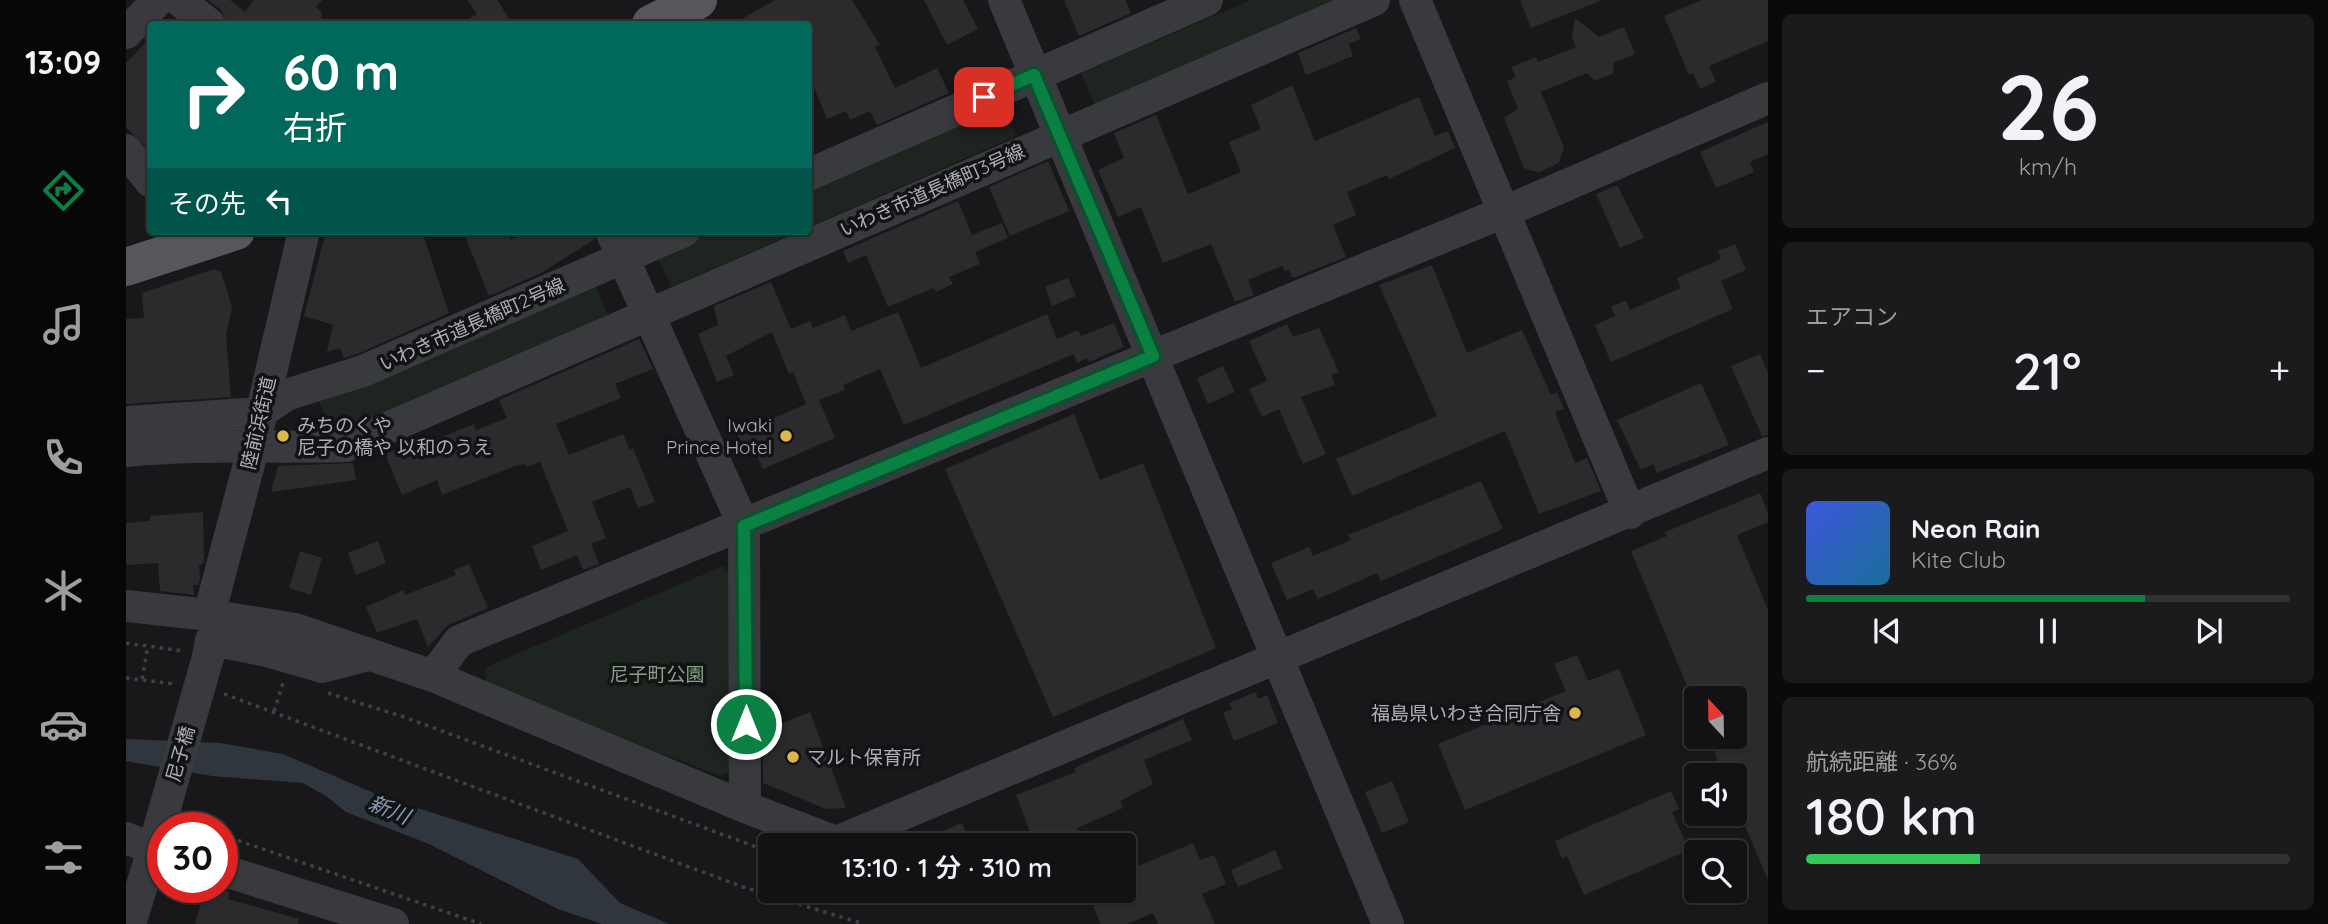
<!DOCTYPE html>
<html lang="ja">
<head>
<meta charset="utf-8">
<style>
	body { margin:0; font-family:Quicksand,"Noto Sans JP",sans-serif; background:#1b1b1d; color:#f1f3f6; height:100vh; display:flex; flex-direction:column; font-size:26px; white-space:nowrap }
	* { box-sizing:border-box; margin:0 }
	p { font-size:23px; color:#9c9ea0 }
	.icon { flex:none; width:38px; height:38px; fill:none; stroke:currentColor; stroke-width:2; stroke-linecap:round; stroke-linejoin:round }
	.map { position:relative; flex:1; overflow:hidden }
	.panel { display:flex; flex-direction:column; gap:14px; padding:14px; background:#0a0a0b; width:560px }
	.panel>* { flex:none }
	.guide { position:absolute; left:21px; top:21px; width:665px; height:214px; border-radius:7px; box-shadow:0 2px 5px #0004,0 0 0 2px #313234; background:#00695c; color:#fff; overflow:hidden }
	.needle { width:46px; rotate:338deg }
	.tools { position:absolute; left:1558px; top:686px; display:grid; gap:14px }
	.tools a { display:grid; place-items:center; width:63px; height:63px; border-radius:7px; background:#121214; box-shadow:0 2px 5px #0004,0 0 0 2px #313234; font-size:35px }
	.speed { position:absolute; left:21px; top:812px; display:flex; gap:14px; font-size:35px; font-weight:700; text-align:center }
	.speed>* { display:grid; place-content:center; width:91px; height:91px; border-radius:50%; background:#121214; box-shadow:0 2px 5px #0004,0 0 0 2px #313234; line-height:1 }
	.speed .limit { border:10px solid #d22; background:#fff; color:#111 }
	.pin { position:absolute; display:grid; place-items:center; width:60px; height:60px; color:#fff; margin:-30px; border-radius:14px; box-shadow:0 4px 10px #0006 }
	.me { position:absolute; width:77px; margin:-38px; rotate:0deg; stroke-linejoin:round; filter:drop-shadow(0 0 5px #0008) }
	.turn { display:flex; align-items:center; gap:24px; height:147px; padding:0 21px; font-size:32px }
	.turn .icon { width:91px; height:91px; stroke-width:2.5 }
	.turn b { display:block; font-size:49px; line-height:60px }
	.then { display:flex; align-items:center; height:66px; padding:0 21px; background:#0003; gap:14px; font-size:26px }
	.big { font-size:52px; font-weight:600; line-height:1.1 }
	.panel .widget { flex:1; display:flex; flex-direction:column; justify-content:center; gap:10px; min-width:0; padding:0 24px; border-radius:10px; background:#1b1b1d }
	.panel .dial { align-items:center; gap:0 }
	.dial b { font-size:91px; line-height:1 }
	.song { display:flex; align-items:center; gap:21px }
	.cover { width:84px; height:84px; border-radius:10px; background:linear-gradient(135deg,hsl(230 70% 55%),hsl(200 70% 35%)) }
	.played { height:7px; border-radius:4px; background:linear-gradient(90deg,#0b8043 70%,#313234 70%) }
	.keys { display:flex; justify-content:space-around; direction:ltr }
	.heat { display:flex; justify-content:space-between; align-items:center; font-size:38px; direction:ltr }
	.charge { height:10px; border-radius:5px; background:linear-gradient(90deg,#34c759 36%,#313234 0) }
	.trip { position:absolute; left:632px; top:833px; width:378px; height:70px; border-radius:7px; background:#121214; box-shadow:0 2px 5px #0004,0 0 0 2px #313234; font-weight:600; line-height:70px; text-align:center }
	main { display:flex; flex:1; min-height:0 }
	.dock { display:flex; flex-direction:column; width:126px; justify-content:space-around; align-items:center; background:#070708; color:#9c9ea0 }
	.dock .icon { width:49px; height:49px }
	.dock .active { color:#0b8043 }
	.dock b { font-size:32px; color:#f1f3f6 }
	.map>svg:first-child { display:block }
	.green { fill:#1e2420 }
	.water { fill:#2f363d }
	.building { fill:#2b2b2e }
	.lines { fill:none; stroke-linecap:round; stroke-linejoin:round }
	.path { stroke:#404145; stroke-width:3.5; stroke-dasharray:3.5 5; stroke-linecap:butt }
	.minor { stroke:#393a3e; stroke-width:32 }
	.major { stroke:#56575d; stroke-width:38 }
	.minor-bridge { stroke:#393a3e; stroke-width:32 }
	.route-casing { stroke:#07532c; stroke-width:18 }
	.route { stroke:#0b8043; stroke-width:12 }
	.poi-dot { fill:#dfb64b; stroke:#131315; stroke-width:2.5 }
	.labels { text-anchor:middle; stroke-width:7; stroke-linejoin:round; paint-order:stroke }
	.street-label { font-size:19px; fill:#acafb8; stroke:#131315 }
	.poi-label { font-size:19px; fill:#acafb8; stroke:#131315; text-anchor:start }
	.park-label { font-size:19px; fill:#85a188; stroke:#131315 }
	.water-label { font-size:21px; font-style:italic; fill:#879aaf; stroke:#131315 }
</style>
</head>
<body>
<main>
<nav class="dock">
<b>13:09</b>
<svg class="icon active" aria-label="directions" viewBox="0 0 24 24"><path d="M12 3l9 9-9 9-9-9zM9 14v-3h6M13 9l2 2-2 2"/></svg>
<svg class="icon" aria-label="music" viewBox="0 0 24 24"><path d="M9 18V5l10-2v13"/><circle cx="6" cy="18" r="3"/><circle cx="16" cy="16" r="3"/></svg>
<svg class="icon" aria-label="phone" viewBox="0 0 24 24"><path d="M5 4h4l2 5-3 2q2 4 5 5l2-3 5 2v4C11 20 4 13 5 4z"/></svg>
<svg class="icon" aria-label="climate" viewBox="0 0 24 24"><path d="M12 3v18M4 7l16 10M4 17L20 7"/></svg>
<svg class="icon" aria-label="car" viewBox="0 0 24 24"><path d="M5 17H2v-5l4-1 3-4h7l3 4 3 1v5h-3M9 17h6M6 11h13"/><circle cx="7" cy="17" r="2"/><circle cx="17" cy="17" r="2"/></svg>
<svg class="icon" aria-label="filters" viewBox="0 0 24 24"><path d="M4 7h16M4 17h16"/><circle cx="9" cy="7" r="2"/><circle cx="15" cy="17" r="2"/></svg>
</nav>
<div class="map">
<svg width="1642" height="924" viewBox="0 0 1642 924">
	<rect width="100%" height="100%" fill="#18181a"/>
	<g class="green">
		<polygon points="1125,0 1211,0 969,105 955,73"/>
		<polygon points="876,102 890,136 683,227 682,187"/>
		<polygon points="581,231 673,231 545,287 530,253"/>
		<polygon points="468,283 483,317 208,435 193,401"/>
		<polygon points="597,566 604,573 605,770 595,776 359,687 360,667"/>
	</g>
	<polygon class="water" points="0,739 94,743 157,754 257,797 452,859 494,903 543,924 476,924 432,909 303,844 220,812 200,796 177,783 86,776 0,761"/>
	<g class="building">
		<polygon points="82,0 104,0 119,12 128,0 196,0 190,7 196,12 195,24 101,24 95,10"/>
		<polygon points="341,0 371,0 387,24 334,24 351,14"/>
		<polygon points="649,0 726,0 754,45 749,47 769,88 811,68 823,93 751,125 744,111 724,120 720,111 701,119 682,73 682,24 607,24"/>
		<polygon points="798,0 837,0 852,29 821,45"/>
		<polygon points="938,0 999,0 1005,13 953,36"/>
		<polygon points="1394,0 1473,0 1474,1 1405,28"/>
		<polygon points="1576,0 1642,0 1642,41 1583,66 1590,82 1574,89 1567,73 1563,75 1538,16"/>
		<polygon points="1449,18 1473,37 1498,27 1509,54 1487,63 1488,73 1468,81 1461,73 1415,92 1438,147 1433,163 1414,172 1406,171 1398,168 1378,118 1392,109 1381,81 1390,77 1385,67 1410,57 1412,62 1450,47 1446,37"/>
		<polygon points="1230,28 1235,39 1223,44 1227,56 1180,75 1172,53"/>
		<polygon points="24,38 24,152 0,127 0,63"/>
		<polygon points="1166,85 1189,141 1293,97 1309,136 1322,131 1329,148 1263,179 1261,175 1221,192 1230,215 1207,225 1220,257 1170,277 1166,277 1163,270 1159,271 1156,266 1122,280 1128,295 1109,302 1085,244 1037,263 1015,207 992,217 972,170 998,158 988,133 1030,115 1062,194 1115,172 1103,142 1135,129 1125,105"/>
		<polygon points="1642,122 1642,154 1624,162 1628,172 1590,188 1574,152"/>
		<polygon points="922,161 943,211 884,236 863,187"/>
		<polygon points="1491,185 1518,238 1494,248 1470,194"/>
		<polygon points="832,201 846,235 876,223 882,238 849,252 854,264 823,277 827,284 810,292 808,288 762,307 740,255 722,263 717,251"/>
		<polygon points="200,231 296,231 323,313 231,354 218,358 214,348 201,352 207,325 178,316"/>
		<polygon points="337,231 380,231 384,240 401,231 467,231 469,239 415,273 363,296"/>
		<polygon points="1609,244 1620,270 1595,281 1607,309 1485,362 1469,325 1489,316 1485,307 1500,300 1504,310 1555,288 1551,278 1595,259 1592,251"/>
		<polygon points="1306,265 1341,353 1396,330 1425,395 1431,392 1438,409 1429,412 1449,463 1461,458 1475,491 1413,514 1379,431 1226,496 1210,459 1311,416 1253,285"/>
		<polygon points="88,269 95,272 106,307 100,335 105,397 0,404 0,319 18,318 16,293"/>
		<polygon points="942,278 950,296 926,306 919,287"/>
		<polygon points="645,282 665,329 684,321 687,328 719,315 725,331 772,312 795,368 921,314 931,339 952,330 955,336 988,323 998,347 963,362 962,358 951,363 948,354 778,425 754,369 717,385 719,390 693,400 709,438 637,469 628,450 620,454 611,434 680,404 667,372 663,374 646,332 600,356 608,375 591,382 572,334 592,325 588,306"/>
		<polygon points="1161,324 1167,337 1193,328 1213,372 1205,375 1209,385 1175,397 1200,454 1177,464 1153,409 1136,417 1123,389 1141,381 1123,341"/>
		<polygon points="513,339 527,369 489,384 495,398 430,424 443,455 497,434 504,450 507,448 529,502 512,508 504,487 466,502 480,538 465,544 473,564 457,570 451,555 415,570 406,546 442,531 414,462 400,467 399,464 389,466 316,495 311,480 276,495 259,454 292,440 294,446 348,424 350,430 381,418 373,400"/>
		<polygon points="1634,354 1642,373 1642,435 1636,436 1605,366"/>
		<polygon points="1097,366 1109,392 1082,404 1071,378"/>
		<polygon points="1575,383 1603,445 1531,473 1527,464 1515,470 1491,420"/>
		<polygon points="948,414 974,480 1017,463 1090,648 927,717 819,469"/>
		<polygon points="227,463 230,480 145,492 152,466"/>
		<polygon points="1355,481 1377,529 1255,581 1251,573 1192,599 1187,589 1161,600 1145,563 1183,547 1187,556 1225,540 1222,535"/>
		<polygon points="1634,493 1642,513 1642,522 1611,535 1642,610 1642,880 1608,800 1608,775 1598,775 1582,737 1608,737 1608,698 1566,698 1505,551 1541,536 1539,532"/>
		<polygon points="77,512 78,562 73,566 74,579 72,585 67,585 68,595 34,591 32,563 0,565 0,523 24,521 24,516"/>
		<polygon points="252,541 260,563 230,575 222,553"/>
		<polygon points="174,551 196,558 185,595 163,588"/>
		<polygon points="343,564 362,608 322,625 302,647 291,619 251,633 240,607 278,590 279,595 330,575 328,570"/>
		<polygon points="1451,655 1462,681 1493,669 1520,735 1339,810 1312,744 1440,691 1428,664"/>
		<polygon points="1130,692 1132,699 1141,695 1152,723 1108,741 1097,713 1106,709 1103,703"/>
		<polygon points="684,712 720,808 700,809 637,783 637,731"/>
		<polygon points="1057,719 1066,740 1018,760 1027,784 994,801 997,808 951,828 953,835 947,838 950,845 909,845 890,795 950,772 948,768"/>
		<polygon points="1266,781 1283,822 1256,833 1239,792"/>
		<polygon points="1545,791 1553,809 1546,812 1563,850 1458,895 1441,856 1436,859 1429,841"/>
		<polygon points="836,823 845,845 823,845 817,831"/>
		<polygon points="1067,843 1074,860 1088,855 1100,884 1076,894 1089,924 1032,924 1027,913 1001,924 975,924 967,906 998,892 998,872"/>
		<polygon points="1149,850 1157,868 1112,887 1105,870"/>
		<polygon points="79,887 104,892 102,899 173,919 172,924 69,924"/>
	</g>
	<g class="lines">
		<g class="path">
			<polyline points="0,643 57,651"/>
			<polyline points="0,678 49,684"/>
			<polyline points="16,679 22,646"/>
			<polyline points="202,693 278,717 644,852"/>
			<polyline points="98,694 617,887 738,924"/>
			<polyline points="148,711 157,683"/>
			<polyline points="61,824 76,828"/>
			<polyline points="96,835 355,924"/>
			<polyline points="747,891 751,892"/>
		</g>
		<g class="minor">
			<polyline points="53,0 83,24"/>
			<polyline points="878,0 1262,924"/>
			<polyline points="1289,0 1504,513"/>
			<polyline points="0,33 32,0"/>
			<polyline points="0,150 24,181"/>
			<polyline points="682,175 1081,0"/>
			<polyline points="485,231 618,526 619,807"/>
			<polyline points="0,422 134,413 160,395 237,371 558,231"/>
			<path d="M0 451C73 444 146 448 220 446L1248 0"/>
			<polyline points="0,606 83,615 169,629 307,676 619,807 710,842 1642,453"/>
			<polyline points="83,615 127,449 178,231"/>
			<polyline points="82,657 85,640 137,650 196,667 242,655"/>
			<polyline points="307,676 333,641 1378,212 1642,98"/>
			<polyline points="0,838 37,853"/>
			<polyline points="96,870 267,924"/>
			<polyline points="4,924 27,850"/>
		</g>
		<g class="major">
			<polyline points="525,24 572,0"/>
			<polyline points="0,267 110,231"/>
		</g>
		<polyline class="minor-bridge" points="27,850 82,657"/>
	</g>
	<g class="lines">
		<defs>
			<polyline id="route" points="620,724 618,526 1027,356 908,75 858,97"/>
		</defs>
		<use href="#route" class="route-casing"/>
		<use href="#route" class="route"/>
	</g>
	<g class="poi-dot">
		<circle cx="157" cy="436" r="7"/>
		<circle cx="660" cy="436" r="7"/>
		<circle cx="1449" cy="713" r="7"/>
		<circle cx="667" cy="757" r="7"/>
	</g>
	<g class="labels">
		<g class="street-label">
			<text transform="translate(806 190) rotate(-24)" y="7">いわき市道長橋町3号線</text>
			<text transform="translate(346 324) rotate(-24)" y="7">いわき市道長橋町2号線</text>
			<text transform="translate(132 423) rotate(-77)" y="7">陸前浜街道</text>
			<text transform="translate(54 754) rotate(-74)" y="7">尼子橋</text>
		</g>
		<g class="poi-label">
			<text x="171" y="432">みちのくや<tspan x="171" dy="22">尼子の橋や 以和のうえ</tspan></text>
			<text x="646" y="432" text-anchor="end">Iwaki<tspan x="646" dy="22">Prince Hotel</tspan></text>
			<text x="1435" y="720" text-anchor="end">福島県いわき合同庁舎</text>
			<text x="681" y="764">マルト保育所</text>
		</g>
		<g class="park-label">
			<text x="531" y="681">尼子町公園</text>
		</g>
		<g class="water-label">
			<text transform="translate(263 810) rotate(22)" y="7">新川</text>
		</g>
	</g>
</svg>
<div class="tools">
<a><svg class="needle" viewBox="-14 -14 28 28"><path d="M0-13l5 13h-10z" fill="#e53935"/><path d="M0 13l5-13h-10z" fill="#9c9ea0"/></svg></a>
<a><svg class="icon" aria-label="sound" viewBox="0 0 24 24"><path d="M4 9h4l5-4v14l-5-4H4zM17 9q2 3 0 6"/></svg></a>
<a><svg class="icon" aria-label="search" viewBox="0 0 24 24"><circle cx="10" cy="10" r="6"/><path d="M15 15l6 6"/></svg></a>
</div>
<div class="speed"><div class="limit">30</div></div>
<div class="pin" style="left:858px;top:97px;background:#d93025"><svg class="icon" aria-label="arrive" viewBox="0 0 24 24"><path d="M6 21V4h12l-3 4 3 4H6"/></svg></div>
<svg class="me" style="left:620px;top:724px" viewBox="-20 -20 40 40"><circle r="17" fill="#0b8043" stroke="#fff" stroke-width="3"/><path d="M0-11L8 9 0 5-8 9z" fill="#fff"/></svg>
<div class="trip">13:10 · 1 分 · 310 m</div>
<div class="guide">
<div class="turn"><svg class="icon" aria-label="right" viewBox="0 0 24 24"><path d="M7 20v-9h11M14 6l5 5-5 5"/></svg><div><b>60 m</b>右折</div></div>
<div class="then">その先<svg class="icon" aria-label="left" viewBox="0 0 24 24"><path d="M17 20v-9H6M10 6l-5 5 5 5"/></svg></div>
</div>
</div>
<section class="panel">
<div class="widget dial"><b>26</b><p>km/h</p></div>
<div class="widget"><p>エアコン</p>
<div class="heat"><a>−</a><b class="big">21°</b><a>+</a></div>
</div>
<div class="widget">
<div class="song"><i class="cover"></i><div><b>Neon Rain</b><p>Kite Club</p></div></div>
<div class="played"></div>
<div class="keys"><svg class="icon" aria-label="previous" viewBox="0 0 24 24"><path d="M18 5L8 12l10 7zM5 5v14"/></svg><svg class="icon" aria-label="pause" viewBox="0 0 24 24"><path d="M8 5v14M16 5v14"/></svg><svg class="icon" aria-label="next" viewBox="0 0 24 24"><path d="M6 5l10 7-10 7zM19 5v14"/></svg></div>
</div>
<div class="widget"><p>航続距離 · 36%</p><b class="big">180 km</b><div class="charge"></div></div>
</section>
</main>
</body>
</html>
